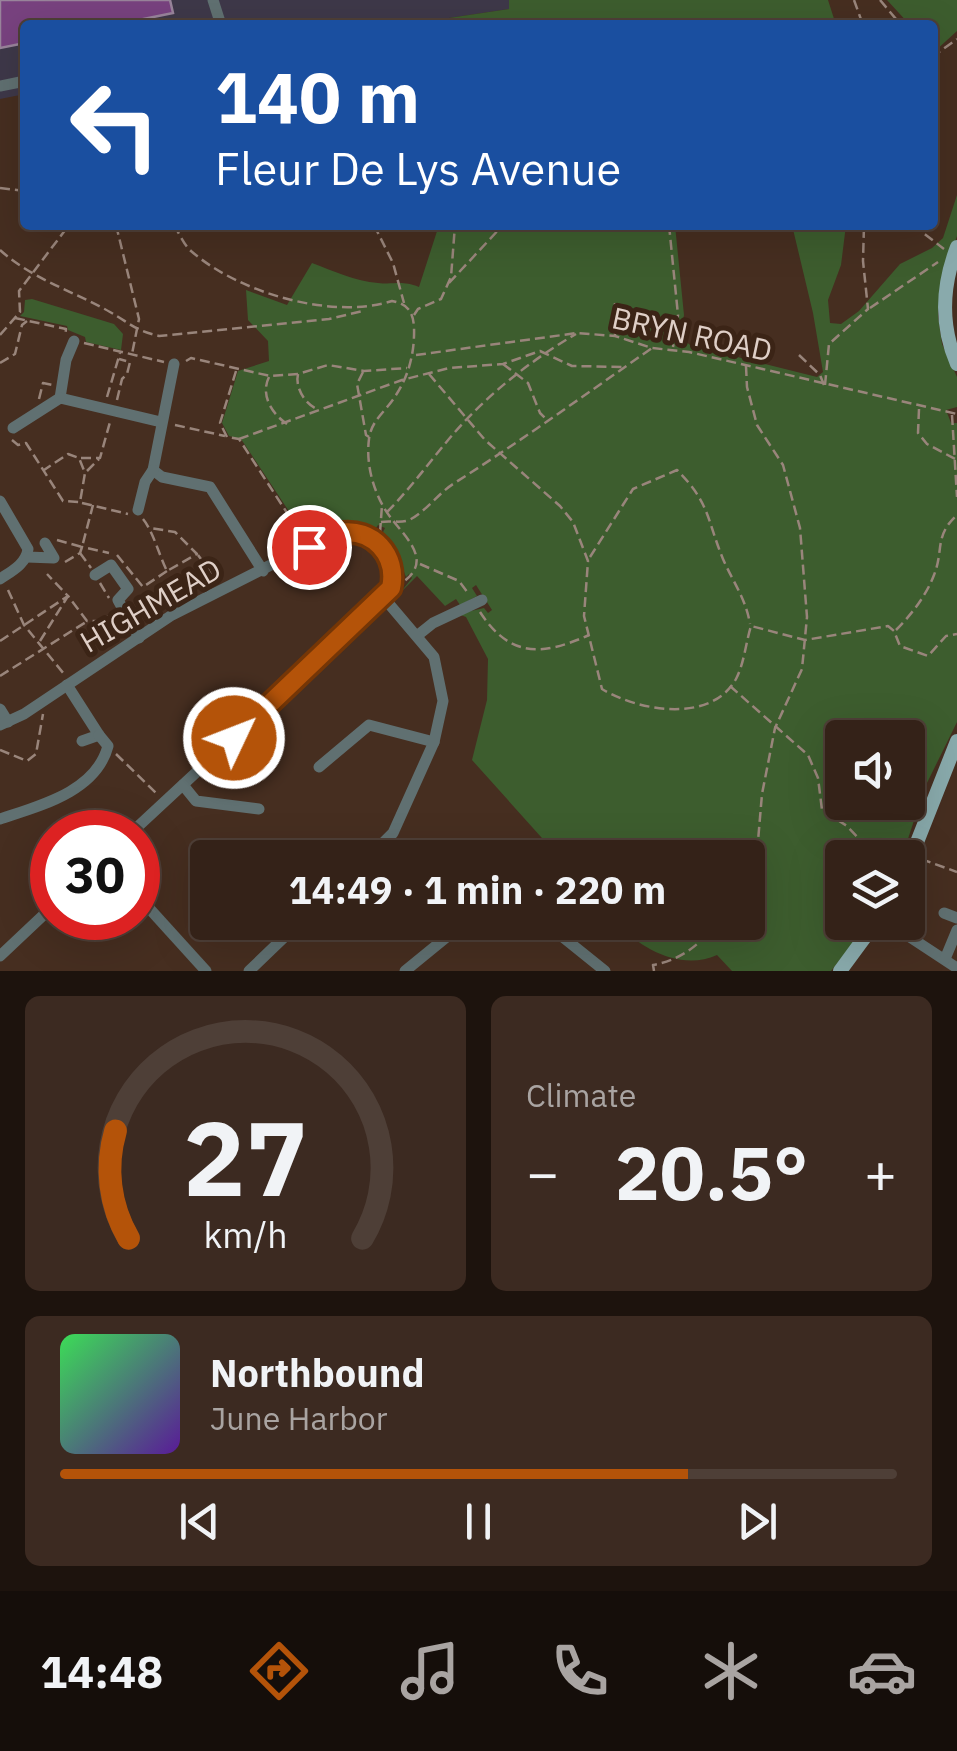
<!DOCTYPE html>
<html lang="en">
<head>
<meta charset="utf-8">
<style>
	body { margin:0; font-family:"IBM Plex Sans",sans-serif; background:#3c2a21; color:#f1f3f6; height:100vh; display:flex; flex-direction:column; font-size:38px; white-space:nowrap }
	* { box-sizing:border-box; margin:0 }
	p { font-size:32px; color:#a9a4a2 }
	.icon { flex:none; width:55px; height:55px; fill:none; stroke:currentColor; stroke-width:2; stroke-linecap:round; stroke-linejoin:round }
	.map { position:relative; height:971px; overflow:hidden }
	.side { display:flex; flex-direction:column; gap:25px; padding:25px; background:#1d130d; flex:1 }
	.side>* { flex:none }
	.banner { position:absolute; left:20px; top:20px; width:918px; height:210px; border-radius:10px; box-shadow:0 10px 40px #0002,0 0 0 2px #4e3f37; background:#1a4fa0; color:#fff; overflow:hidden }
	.tools { position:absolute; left:825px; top:720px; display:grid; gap:20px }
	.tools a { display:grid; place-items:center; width:100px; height:100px; border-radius:10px; background:#342218; box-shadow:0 10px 40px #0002,0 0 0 2px #4e3f37; font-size:50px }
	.speed { position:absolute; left:30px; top:810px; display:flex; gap:20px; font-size:50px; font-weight:700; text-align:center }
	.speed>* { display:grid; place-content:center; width:130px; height:130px; border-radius:50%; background:#342218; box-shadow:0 10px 40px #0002,0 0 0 2px #4e3f37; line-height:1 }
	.speed .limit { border:15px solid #d22; background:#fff; color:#111 }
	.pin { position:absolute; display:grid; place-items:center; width:85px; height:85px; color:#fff; margin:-42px; border:5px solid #fff; border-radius:50%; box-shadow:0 2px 10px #0007 }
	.me { position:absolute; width:110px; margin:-55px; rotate:47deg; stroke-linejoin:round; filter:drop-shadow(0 0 8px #0008) }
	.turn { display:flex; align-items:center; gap:35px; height:210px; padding:0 30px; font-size:45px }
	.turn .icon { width:130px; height:130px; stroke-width:2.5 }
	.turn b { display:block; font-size:70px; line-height:85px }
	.big { font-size:75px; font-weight:700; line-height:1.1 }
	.side .widget { flex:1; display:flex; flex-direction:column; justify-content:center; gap:15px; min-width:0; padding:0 35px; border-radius:15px; background:#3c2a21 }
	.side .dial { align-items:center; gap:0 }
	.dial svg { height:260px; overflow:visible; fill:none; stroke:#4e3f37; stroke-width:7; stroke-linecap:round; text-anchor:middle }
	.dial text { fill:#f1f3f6; stroke:none }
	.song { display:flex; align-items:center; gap:30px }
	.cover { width:120px; height:120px; border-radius:15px; background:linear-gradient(135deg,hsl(130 70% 55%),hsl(270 70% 35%)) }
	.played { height:10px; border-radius:5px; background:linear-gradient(90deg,#b45309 75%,#4e3f37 75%) }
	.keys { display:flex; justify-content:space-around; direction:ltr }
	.heat { display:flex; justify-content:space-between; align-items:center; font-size:55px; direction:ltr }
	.side .tiles { flex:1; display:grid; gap:25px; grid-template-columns:1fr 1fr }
	.widget:last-child { grid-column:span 2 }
	.trip { position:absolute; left:190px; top:840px; width:575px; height:100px; border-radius:10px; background:#342218; box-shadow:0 10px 40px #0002,0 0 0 2px #4e3f37; font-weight:700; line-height:100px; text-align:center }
	.tab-bar { display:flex; height:160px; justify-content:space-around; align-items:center; background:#150e0a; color:#a9a4a2 }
	.tab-bar .icon { width:70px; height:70px }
	.tab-bar .on { color:#b45309 }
	.tab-bar b { font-size:45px; color:#f1f3f6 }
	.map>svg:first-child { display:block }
	.industrial { fill:#3e3849 }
	.green { fill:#3d5d2e; fill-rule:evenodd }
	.building { fill:#78427f; stroke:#99849b; stroke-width:2.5 }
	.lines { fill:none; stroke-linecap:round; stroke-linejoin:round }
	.path { stroke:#99857b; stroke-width:2.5; stroke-dasharray:10 5; stroke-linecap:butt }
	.minor { stroke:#607071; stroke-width:11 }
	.major { stroke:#89aaac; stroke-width:14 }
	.route-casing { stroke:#753606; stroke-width:25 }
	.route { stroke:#b45309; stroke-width:18 }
	.labels { text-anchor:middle; stroke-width:10; stroke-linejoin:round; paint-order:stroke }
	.street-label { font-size:30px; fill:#dfcfc7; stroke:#3b2416 }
</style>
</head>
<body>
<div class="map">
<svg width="957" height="971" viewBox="0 0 957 971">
	<rect width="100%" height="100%" fill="#462e20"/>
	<polygon class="industrial" points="0,0 509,0 509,9 402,25 25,25 25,94 0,99"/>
	<g class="green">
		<polygon points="509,0 828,0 836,25 402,25 509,9"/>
		<polygon points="887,0 957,0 957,31 934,52 932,25 910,25"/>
		<path d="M957 195V236L940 288 938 316 942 344 957 377V407L946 410 951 423H957V722L925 787 902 857 842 858V922L869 923 831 971H732L717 955C682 971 642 950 617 923L748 922V858L559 857 472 760 487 700 488 659 466 617 458 614 484 608 488 613 492 610 476 585 472 588 477 596 460 605 456 599 445 606 417 576 400 593 412 578 409 574 406 577 395 549 383 532 385 528 378 525 376 528 341 521 306 537 241 439 229 436 222 423 238 371 269 361 268 341 248 320 246 290 287 305 312 263C333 271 355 281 378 283 395 285 401 280 419 287L439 225H675L684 315 680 336 690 345 817 377 823 372 813 313 792 225H846L841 265 828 300 830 323 841 324 859 311 900 264 932 248 943 238ZM842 738H908V802H842Z"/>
		<polygon points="32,299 114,324 123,334 121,350 86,342 85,337 68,330 67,326 20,316 24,312 25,300"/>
	</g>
	<polygon class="building" points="0,0 170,0 173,13 114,25 25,25 25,43 0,48"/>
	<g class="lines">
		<g class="path">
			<polyline points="854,0 863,25"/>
			<polyline points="880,0 901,25"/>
			<polyline points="932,57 957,39"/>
			<polyline points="0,188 25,191"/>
			<polyline points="116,225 139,319 132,354"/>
			<path d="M174 225C179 233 184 245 191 251 239 293 332 320 392 301 408 304 413 312 414 327 415 356 407 383 388 406 379 417 371 424 369 439 366 462 372 486 383 506 396 531 438 557 403 582"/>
			<polyline points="374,225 393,263 404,303"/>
			<polyline points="669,225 678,315 673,347"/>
			<polyline points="913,225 944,249"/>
			<path d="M0 250C32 279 73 291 110 312 131 324 134 330 159 336L329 319 363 311"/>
			<polyline points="449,283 503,225"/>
			<polyline points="615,303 615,335"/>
			<polyline points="870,308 938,262"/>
			<polyline points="414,315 418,309 441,299 451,277 455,225"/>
			<polyline points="15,318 66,329 65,336"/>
			<polyline points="0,335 20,312 19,291 69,225"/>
			<polyline points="84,343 164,362"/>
			<polyline points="416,355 577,333 615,336 652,348 689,352 957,414"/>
			<polyline points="799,355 820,375 824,385"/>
			<polyline points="186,361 191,358 270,376 298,374 328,365 364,371 407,368"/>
			<polyline points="0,363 15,354 22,325 27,321"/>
			<polyline points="503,364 528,383 540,413 545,418"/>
			<polyline points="746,366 747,387 757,425 783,465 800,528 807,617 802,669 775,728 762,794 757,853 748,858"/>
			<polyline points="236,371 220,423 227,437 239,439 304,539"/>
			<polyline points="363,372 357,384 366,435 369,437"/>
			<path d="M298 374C295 387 304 402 315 408"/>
			<path d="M429 374 485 440 560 506 573 522 588 561 584 616 602 689C638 711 711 724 736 679 744 664 746 642 751 626L805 640 888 626 894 631 900 646 928 656 946 636 957 634"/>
			<path d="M269 377C260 395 272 414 287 424"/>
			<polyline points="825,385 829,344 868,309 863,261 864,225"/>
			<polyline points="107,397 120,353"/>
			<polyline points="39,399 43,383 53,385"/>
			<polyline points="117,400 122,379 127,374 130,362 119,359"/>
			<polyline points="919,409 918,433 927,444 957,460"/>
			<polyline points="952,415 957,497"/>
			<polyline points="175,425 225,436"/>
			<polyline points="239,439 402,380 449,368 503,364 540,351 572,366 624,367"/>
			<polyline points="12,440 18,445 26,443 63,501 80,502 85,473 79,458 68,454 44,470"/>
			<polyline points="81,458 100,458 110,422"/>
			<polyline points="87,471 99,459"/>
			<polyline points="82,503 128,514"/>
			<path d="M387 512C415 484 437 451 464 422 496 388 536 357 576 334"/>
			<path d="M143 519C153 531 159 555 167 571L197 554 175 532 150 528"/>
			<path d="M381 522C391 520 402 524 411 519 427 510 438 494 453 484 521 441 586 394 652 348"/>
			<polyline points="380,533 382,505"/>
			<polyline points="57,540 82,547 93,505"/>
			<polyline points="80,553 91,568"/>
			<polyline points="117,555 143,587 167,571"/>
			<polyline points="198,555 217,581"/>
			<path d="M590 557 633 489 677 470C710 503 707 520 723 559 733 582 746 599 750 624"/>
			<polyline points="65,562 80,553 82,547 109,553"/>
			<polyline points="420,564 459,581 468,593"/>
			<polyline points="100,583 109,598"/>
			<polyline points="8,590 24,625 64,674"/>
			<path d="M480 612C510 658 542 656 589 635"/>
			<path d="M896 630C911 615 926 596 934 575 944 550 934 536 957 515"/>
			<polyline points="0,641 68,596 47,574"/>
			<polyline points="40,641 68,596 87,621 99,621 111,615"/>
			<polyline points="0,676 86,622"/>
			<polyline points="730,686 808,755 818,778 822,810 847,826 863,843 899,851"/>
			<polyline points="0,750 27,761 36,754 43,714"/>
			<polyline points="116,754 157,794"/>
			<polyline points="921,859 957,872"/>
			<path d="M654 971 653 965C677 961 698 947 713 927L712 922"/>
		</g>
		<g class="minor">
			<polyline points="213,0 221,25"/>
			<polyline points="0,86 25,81"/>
			<polyline points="174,364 153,470 162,477 210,487 263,571"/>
			<polyline points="60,398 66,360 74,341"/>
			<polyline points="13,428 60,398 161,422"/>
			<path d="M0 501 28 549C26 564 12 571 0 579"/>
			<polyline points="138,510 145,482 153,470"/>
			<polyline points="27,557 54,558 45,543"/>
			<polyline points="95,575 111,565 128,589 118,600 139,638"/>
			<polyline points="418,635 433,623 482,600"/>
			<polyline points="67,685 99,735 82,741"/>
			<polyline points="0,709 8,722"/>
			<path d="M0 725 24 714 172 615 330 535C370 525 414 559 384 598L132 832"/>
			<polyline points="319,767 369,725 434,742"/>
			<polyline points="183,785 196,801 259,809"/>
			<path d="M0 819C39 806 96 792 108 746L99 735"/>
			<polyline points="368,858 393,833 434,742 443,701 434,657 384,598"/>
			<polyline points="138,896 206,971"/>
			<polyline points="944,913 957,918"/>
			<polyline points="551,922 559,934 605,971"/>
			<polyline points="887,922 957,968"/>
			<polyline points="0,956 52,907"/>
			<polyline points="945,959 957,930"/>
			<polyline points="249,971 300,922"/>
			<polyline points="405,971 465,922"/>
		</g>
		<g class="major">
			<path d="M957 247C942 286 940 325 957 364"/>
			<polyline points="908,865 957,741"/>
			<polyline points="840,971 876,922"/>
		</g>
	</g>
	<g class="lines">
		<defs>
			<path id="route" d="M234 738 391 588C398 556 373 527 339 533 328 535 318 542 309 547"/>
		</defs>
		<use href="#route" class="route-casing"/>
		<use href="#route" class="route"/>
	</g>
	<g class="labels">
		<g class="street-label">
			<text transform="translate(692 335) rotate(12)" y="10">BRYN ROAD</text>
			<text transform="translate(151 606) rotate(-30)" y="10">HIGHMEAD</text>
		</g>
	</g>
</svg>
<div class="tools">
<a><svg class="icon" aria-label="sound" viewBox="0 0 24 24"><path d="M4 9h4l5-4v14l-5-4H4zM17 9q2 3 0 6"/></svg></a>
<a><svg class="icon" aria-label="layers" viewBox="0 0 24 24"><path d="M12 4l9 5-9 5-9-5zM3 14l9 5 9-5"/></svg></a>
</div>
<div class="speed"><div class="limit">30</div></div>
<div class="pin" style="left:309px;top:547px;background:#d93025"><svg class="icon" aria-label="arrive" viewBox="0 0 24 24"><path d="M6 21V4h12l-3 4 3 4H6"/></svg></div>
<svg class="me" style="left:234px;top:738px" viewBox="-20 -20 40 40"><circle r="17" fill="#b45309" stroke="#fff" stroke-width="3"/><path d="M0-11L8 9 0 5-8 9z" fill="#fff"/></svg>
<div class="trip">14:49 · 1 min · 220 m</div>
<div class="banner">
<div class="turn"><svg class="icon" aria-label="left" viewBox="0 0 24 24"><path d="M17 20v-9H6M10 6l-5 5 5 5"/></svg><div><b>140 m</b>Fleur De Lys Avenue</div></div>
</div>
</div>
<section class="side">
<div class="tiles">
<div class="widget dial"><svg viewBox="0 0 100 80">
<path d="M14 69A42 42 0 1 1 86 69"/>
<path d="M14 69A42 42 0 0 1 10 36" stroke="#b45309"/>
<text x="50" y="56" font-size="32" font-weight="700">27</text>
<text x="50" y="72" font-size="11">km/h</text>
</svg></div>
<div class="widget"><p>Climate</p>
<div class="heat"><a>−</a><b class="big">20.5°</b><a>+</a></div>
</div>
<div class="widget">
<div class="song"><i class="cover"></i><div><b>Northbound</b><p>June Harbor</p></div></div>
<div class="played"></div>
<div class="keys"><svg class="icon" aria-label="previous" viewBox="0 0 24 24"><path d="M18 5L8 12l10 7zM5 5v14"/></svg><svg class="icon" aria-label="pause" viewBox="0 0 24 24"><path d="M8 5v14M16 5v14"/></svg><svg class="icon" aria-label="next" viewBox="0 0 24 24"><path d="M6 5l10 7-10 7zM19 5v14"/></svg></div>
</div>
</div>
</section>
<nav class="tab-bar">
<b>14:48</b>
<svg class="icon on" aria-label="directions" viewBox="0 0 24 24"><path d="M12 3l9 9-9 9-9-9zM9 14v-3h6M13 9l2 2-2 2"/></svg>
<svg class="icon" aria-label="music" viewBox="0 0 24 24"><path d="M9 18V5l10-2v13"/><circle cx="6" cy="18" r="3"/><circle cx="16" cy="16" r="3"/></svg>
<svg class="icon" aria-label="phone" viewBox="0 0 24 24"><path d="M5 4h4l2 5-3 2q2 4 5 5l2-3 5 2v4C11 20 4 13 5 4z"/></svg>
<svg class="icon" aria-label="climate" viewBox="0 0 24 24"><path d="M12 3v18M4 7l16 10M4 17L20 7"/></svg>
<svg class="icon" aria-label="car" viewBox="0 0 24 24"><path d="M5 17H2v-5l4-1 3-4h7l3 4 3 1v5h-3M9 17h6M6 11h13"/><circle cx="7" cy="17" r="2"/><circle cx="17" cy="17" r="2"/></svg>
</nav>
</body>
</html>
